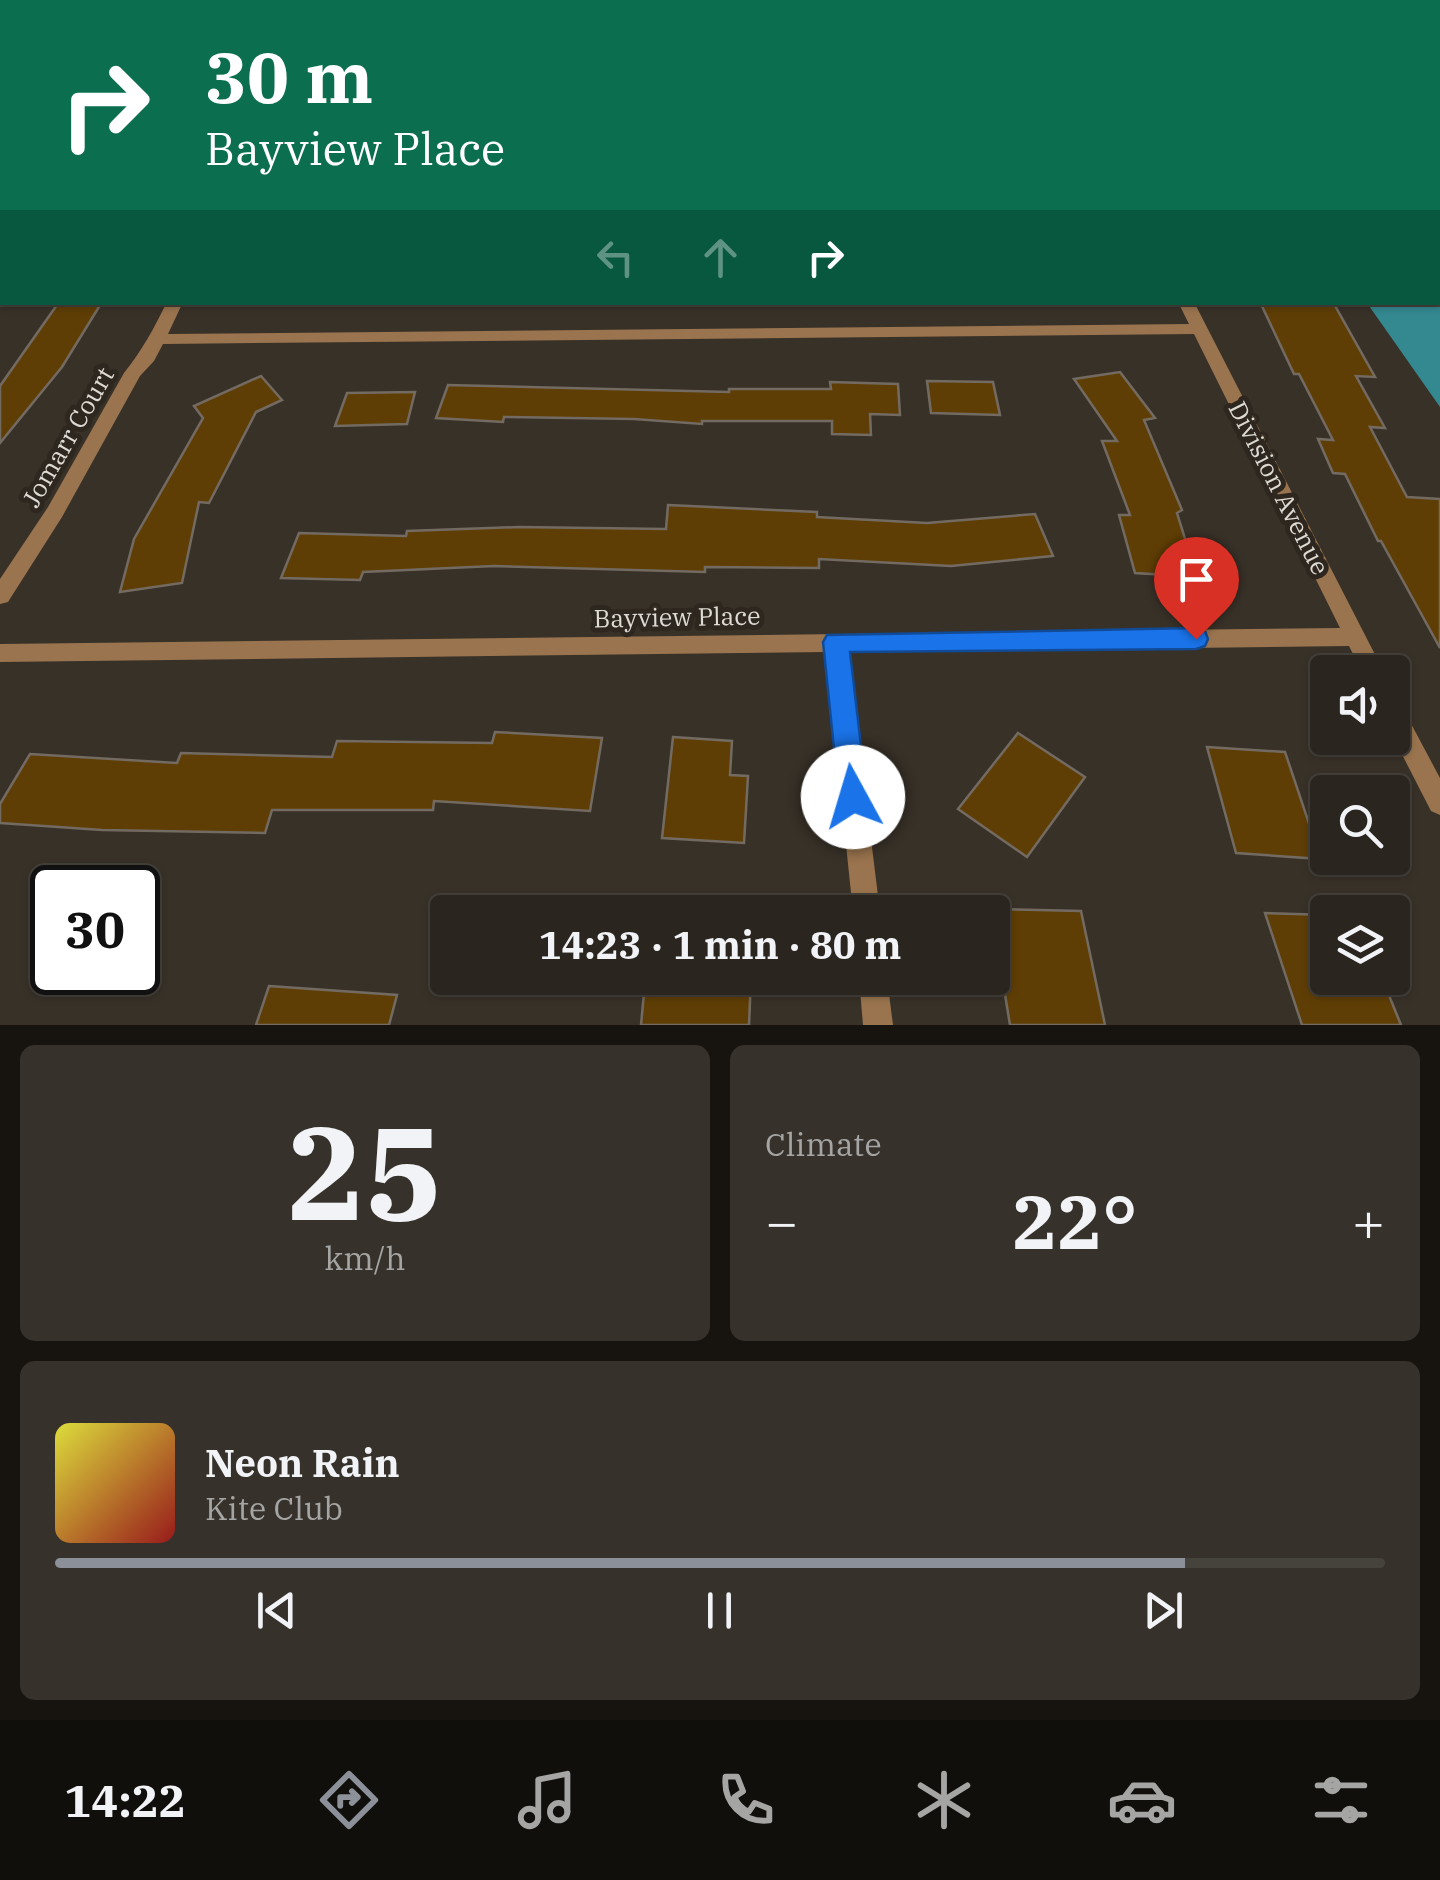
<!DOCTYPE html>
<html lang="en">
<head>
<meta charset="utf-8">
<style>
	body { margin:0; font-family:"IBM Plex Serif",serif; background:#36312b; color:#f1f3f6; height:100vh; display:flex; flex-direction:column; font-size:38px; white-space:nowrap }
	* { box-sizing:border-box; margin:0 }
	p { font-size:32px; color:#a5a5a4 }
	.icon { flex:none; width:55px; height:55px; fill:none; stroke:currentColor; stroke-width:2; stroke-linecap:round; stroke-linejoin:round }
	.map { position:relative; height:1025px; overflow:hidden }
	.sheet { display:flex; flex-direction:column; gap:20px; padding:20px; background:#171410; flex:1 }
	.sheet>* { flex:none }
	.guide { position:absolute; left:0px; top:0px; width:1440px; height:305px; box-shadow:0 2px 8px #0004,0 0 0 2px #46423c; background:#0b6e4f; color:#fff; overflow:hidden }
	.buttons { position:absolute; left:1310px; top:655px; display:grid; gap:20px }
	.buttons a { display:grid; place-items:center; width:100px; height:100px; border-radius:10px; background:#2a251e; box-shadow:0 2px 8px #0004,0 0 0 2px #46423c; font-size:50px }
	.speed { position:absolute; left:30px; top:865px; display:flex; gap:20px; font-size:50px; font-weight:700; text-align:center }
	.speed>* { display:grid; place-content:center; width:130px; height:130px; border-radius:50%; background:#2a251e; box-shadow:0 2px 8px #0004,0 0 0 2px #46423c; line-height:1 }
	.speed .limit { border:5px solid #111; border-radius:15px; background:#fff; color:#111 }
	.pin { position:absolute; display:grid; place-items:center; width:85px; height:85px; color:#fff; margin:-102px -42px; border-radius:50% 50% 50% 0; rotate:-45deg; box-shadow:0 0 10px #0007 }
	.pin .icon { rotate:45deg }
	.me { position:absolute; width:110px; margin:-55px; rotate:354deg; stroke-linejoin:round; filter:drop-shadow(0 0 8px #0008) }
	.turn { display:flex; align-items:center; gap:35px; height:210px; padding:0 40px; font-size:45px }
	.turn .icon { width:130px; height:130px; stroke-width:2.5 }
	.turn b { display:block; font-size:70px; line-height:85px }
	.lanes { display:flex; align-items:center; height:95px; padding:0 40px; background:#0003; justify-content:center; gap:50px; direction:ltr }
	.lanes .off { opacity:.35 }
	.big { font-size:75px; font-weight:700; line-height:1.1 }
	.sheet .tile { flex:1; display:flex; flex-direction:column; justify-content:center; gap:15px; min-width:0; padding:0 35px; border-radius:15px; background:#36312b }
	.sheet .dial { align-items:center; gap:0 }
	.dial b { font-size:130px; line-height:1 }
	.song { display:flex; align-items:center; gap:30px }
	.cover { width:120px; height:120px; border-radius:15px; background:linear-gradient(135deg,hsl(60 70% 55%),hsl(0 70% 35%)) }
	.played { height:10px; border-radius:5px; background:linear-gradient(90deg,#8c9099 85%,#46423c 85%) }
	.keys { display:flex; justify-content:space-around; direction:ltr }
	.heat { display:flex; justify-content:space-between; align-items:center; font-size:55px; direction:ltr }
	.sheet .tiles { flex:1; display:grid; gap:20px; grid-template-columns:1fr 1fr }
	.tile:last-child { grid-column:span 2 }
	.trip { position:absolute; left:430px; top:895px; width:580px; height:100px; border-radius:10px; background:#2a251e; box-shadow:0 2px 8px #0004,0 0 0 2px #46423c; font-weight:700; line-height:100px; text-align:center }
	.menu { display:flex; height:160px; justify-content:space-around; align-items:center; background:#110f0c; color:#a5a5a4 }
	.menu .icon { width:70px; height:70px }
	.menu .current { color:#8c9099 }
	.menu b { font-size:45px; color:#f1f3f6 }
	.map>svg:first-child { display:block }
	.water { fill:#348890 }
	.building { fill:#5f3e05; stroke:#736b62; stroke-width:2.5 }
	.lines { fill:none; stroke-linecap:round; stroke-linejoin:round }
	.street { fill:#9a744e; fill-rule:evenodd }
	.route { fill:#1a73e8; stroke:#114b97; stroke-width:2.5 }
	.labels { text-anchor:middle; stroke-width:10; stroke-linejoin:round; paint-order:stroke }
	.street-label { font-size:25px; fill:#dedad4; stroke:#2e271f }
</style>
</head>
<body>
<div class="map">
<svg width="1440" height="1025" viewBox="0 0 1440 1025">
	<rect width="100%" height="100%" fill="#383128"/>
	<g class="water">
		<polygon points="315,0 932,0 318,2"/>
		<polygon points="1438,220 1440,223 1440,407 1367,303 1438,302"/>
	</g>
	<g class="building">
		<polygon points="59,302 102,302 62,367 0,443 0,386"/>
		<polygon points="1260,302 1334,304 1375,377 1356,376 1385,428 1370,427 1407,497 1440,499 1440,648 1381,541 1378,541 1345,474 1333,473 1318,439 1333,440 1299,374 1294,374"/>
		<polygon points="1120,372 1155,418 1144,420 1182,510 1177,513 1197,577 1135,573 1119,515 1130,515 1102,441 1117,441 1074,379"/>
		<polygon points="261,376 282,400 256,412 209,503 199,502 182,583 120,592 134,539 203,418 194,406"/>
		<polygon points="927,381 993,382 1000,415 931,413"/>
		<polygon points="830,382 898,384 900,415 870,414 871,435 832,434 832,421 702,421 702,424 634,419 504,417 503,422 436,418 448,385 729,392 729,389 831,389"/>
		<polygon points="415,392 407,424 335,426 347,393"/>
		<polygon points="668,505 817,512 817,517 927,523 1035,514 1053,556 951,566 819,559 819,568 705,567 705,572 494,566 363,572 360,580 281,578 299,533 406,536 407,531 519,527 666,529"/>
		<polygon points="495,732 602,738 590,811 434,801 433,810 272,810 265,833 102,830 0,823 0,804 30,754 177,763 181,753 332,757 337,741 492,743"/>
		<polygon points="1018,733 1085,777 1027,857 958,809"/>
		<polygon points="673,737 732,741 730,775 748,776 744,843 662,838"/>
		<polygon points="1207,747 1285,752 1321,859 1236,853"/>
		<polygon points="991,909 1081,911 1105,1025 1010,1025"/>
		<polygon points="1265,913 1328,915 1328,978 1382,978 1401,1025 1302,1025"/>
		<polygon points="663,978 751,978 749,1025 641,1025 645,982 662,983"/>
		<polygon points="269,986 397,995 389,1025 256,1025"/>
	</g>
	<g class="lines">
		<g class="street">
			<polygon points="1438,41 1440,41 1440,50 1438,49"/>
			<path d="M167 302H183L168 334 1189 324 1178 302H1194L1384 672H1362L1349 646 848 652 880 912H853L826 652 0 662V644L1340 628 1194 334 163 344 154 361 140 376 62 517 8 602 0 604V579L48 507 124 373C143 349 153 330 167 302Z"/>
			<polygon points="1392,700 1400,703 1440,778 1440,815 1431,811 1392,735"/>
			<polygon points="859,978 887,978 893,1025 863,1025"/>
		</g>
	</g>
	<polygon class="route" points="1196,628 1205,631 1208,639 1205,646 1196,649 850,652 867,797 863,806 853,810 843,806 839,797 823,642 827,635"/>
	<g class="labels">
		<g class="street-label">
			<text transform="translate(68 437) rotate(-60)" y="9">Jomarr Court</text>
			<text transform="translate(1279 488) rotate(63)" y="9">Division Avenue</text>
			<text transform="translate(677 617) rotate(-1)" y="9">Bayview Place</text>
		</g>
	</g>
</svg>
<div class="buttons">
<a><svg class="icon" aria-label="sound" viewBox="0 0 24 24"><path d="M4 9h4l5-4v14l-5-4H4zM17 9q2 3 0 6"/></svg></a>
<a><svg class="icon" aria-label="search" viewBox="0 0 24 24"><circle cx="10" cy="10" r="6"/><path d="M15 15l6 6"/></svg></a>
<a><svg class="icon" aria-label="layers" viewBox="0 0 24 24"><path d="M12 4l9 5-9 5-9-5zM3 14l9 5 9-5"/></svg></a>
</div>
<div class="speed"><div class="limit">30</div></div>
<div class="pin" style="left:1196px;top:639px;background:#d93025"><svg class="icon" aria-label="arrive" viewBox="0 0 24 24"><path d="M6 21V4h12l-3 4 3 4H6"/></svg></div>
<svg class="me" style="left:853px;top:797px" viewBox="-20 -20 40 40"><circle r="19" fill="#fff"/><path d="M0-13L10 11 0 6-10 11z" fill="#1a73e8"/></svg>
<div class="trip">14:23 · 1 min · 80 m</div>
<div class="guide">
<div class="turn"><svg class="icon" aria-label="right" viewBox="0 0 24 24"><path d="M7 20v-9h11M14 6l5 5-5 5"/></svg><div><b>30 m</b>Bayview Place</div></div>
<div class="lanes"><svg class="icon off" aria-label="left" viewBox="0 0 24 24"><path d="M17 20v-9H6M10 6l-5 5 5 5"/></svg><svg class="icon off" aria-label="ahead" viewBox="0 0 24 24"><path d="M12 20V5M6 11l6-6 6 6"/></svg><svg class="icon" aria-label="right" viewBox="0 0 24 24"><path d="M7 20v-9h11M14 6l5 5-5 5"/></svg></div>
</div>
</div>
<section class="sheet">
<div class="tiles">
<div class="tile dial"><b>25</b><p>km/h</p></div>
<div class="tile"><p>Climate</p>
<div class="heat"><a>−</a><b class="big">22°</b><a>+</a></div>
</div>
<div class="tile">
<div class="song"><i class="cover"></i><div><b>Neon Rain</b><p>Kite Club</p></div></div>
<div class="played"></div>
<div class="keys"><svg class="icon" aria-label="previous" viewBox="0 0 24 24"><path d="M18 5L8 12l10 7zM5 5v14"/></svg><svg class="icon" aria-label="pause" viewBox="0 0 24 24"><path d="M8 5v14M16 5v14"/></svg><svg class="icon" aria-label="next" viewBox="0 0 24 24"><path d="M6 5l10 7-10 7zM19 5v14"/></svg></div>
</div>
</div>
</section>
<nav class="menu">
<b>14:22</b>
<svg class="icon current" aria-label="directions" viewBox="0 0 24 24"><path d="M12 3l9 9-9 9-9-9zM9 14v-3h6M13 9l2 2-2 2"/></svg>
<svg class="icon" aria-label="music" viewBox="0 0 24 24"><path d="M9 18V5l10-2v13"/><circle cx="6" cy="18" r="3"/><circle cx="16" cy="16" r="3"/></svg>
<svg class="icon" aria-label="phone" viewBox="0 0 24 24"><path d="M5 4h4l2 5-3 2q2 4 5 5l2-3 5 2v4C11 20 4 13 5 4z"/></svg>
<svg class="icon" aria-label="climate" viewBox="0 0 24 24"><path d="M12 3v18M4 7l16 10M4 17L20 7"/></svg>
<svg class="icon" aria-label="car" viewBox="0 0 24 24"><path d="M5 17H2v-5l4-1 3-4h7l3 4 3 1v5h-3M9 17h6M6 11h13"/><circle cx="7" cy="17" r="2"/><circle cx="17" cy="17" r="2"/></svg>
<svg class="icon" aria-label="filters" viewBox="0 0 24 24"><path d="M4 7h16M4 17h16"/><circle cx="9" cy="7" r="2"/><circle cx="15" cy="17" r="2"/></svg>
</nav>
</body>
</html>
